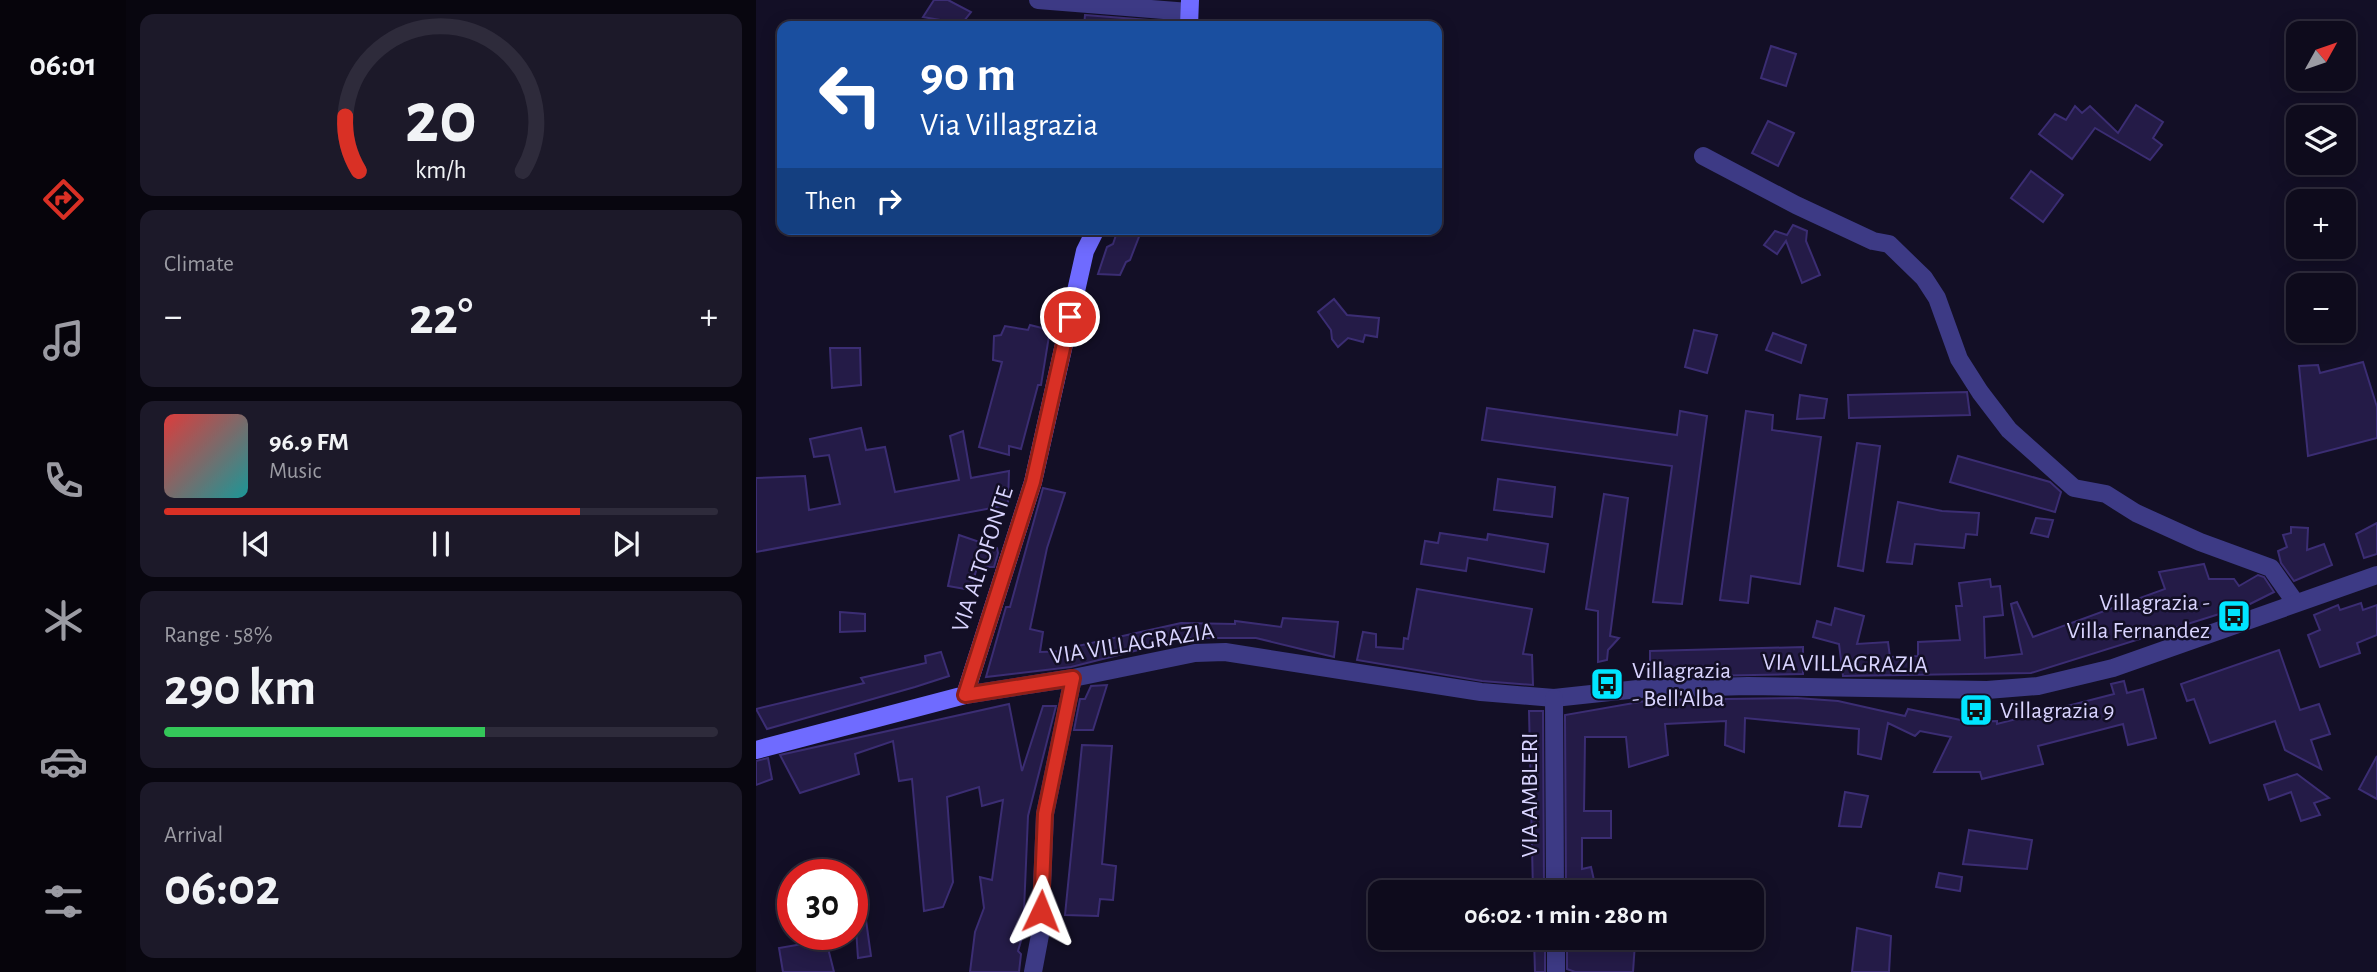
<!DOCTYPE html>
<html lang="en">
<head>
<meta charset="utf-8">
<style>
	body { margin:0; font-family:"Alegreya Sans",sans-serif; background:#1c1929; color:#f1f3f6; height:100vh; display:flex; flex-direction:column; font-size:26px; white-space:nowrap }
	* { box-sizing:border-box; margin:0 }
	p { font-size:23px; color:#9b9ba3 }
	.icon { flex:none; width:38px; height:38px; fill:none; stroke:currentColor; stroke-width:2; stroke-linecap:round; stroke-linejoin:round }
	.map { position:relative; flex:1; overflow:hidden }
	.side { display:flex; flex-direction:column; gap:14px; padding:14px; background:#08060f; width:630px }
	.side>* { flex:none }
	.top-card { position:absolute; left:21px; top:21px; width:665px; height:214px; border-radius:14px; box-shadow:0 4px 18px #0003,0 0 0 2px #2e2b3b; background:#1a4fa0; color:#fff; overflow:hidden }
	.needle { width:46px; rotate:50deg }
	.tools { position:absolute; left:1530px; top:21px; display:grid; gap:14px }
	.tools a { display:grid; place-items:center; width:70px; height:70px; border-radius:14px; background:#0e0b1c; box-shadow:0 4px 18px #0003,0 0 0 2px #2e2b3b; font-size:35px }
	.speed { position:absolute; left:21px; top:859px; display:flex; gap:14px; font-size:35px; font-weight:700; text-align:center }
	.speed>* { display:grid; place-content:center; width:91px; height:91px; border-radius:50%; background:#0e0b1c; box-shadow:0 4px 18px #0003,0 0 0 2px #2e2b3b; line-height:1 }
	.speed .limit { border:10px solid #d22; background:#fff; color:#111 }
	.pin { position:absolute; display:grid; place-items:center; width:60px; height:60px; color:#fff; margin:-30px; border:4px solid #fff; border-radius:50%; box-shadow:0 2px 7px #0007 }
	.me { position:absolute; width:77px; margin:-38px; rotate:2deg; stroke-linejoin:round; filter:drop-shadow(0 0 5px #0008) }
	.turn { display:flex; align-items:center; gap:24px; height:147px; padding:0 28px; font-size:32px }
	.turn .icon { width:91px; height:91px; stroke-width:2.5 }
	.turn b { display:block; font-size:49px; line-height:60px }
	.then { display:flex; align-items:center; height:66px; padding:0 28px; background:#0003; gap:14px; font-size:26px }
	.big { font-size:52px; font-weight:700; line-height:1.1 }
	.side .card { flex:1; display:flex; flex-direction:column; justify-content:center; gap:10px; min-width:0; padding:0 24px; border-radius:14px; background:#1c1929 }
	.side .dial { align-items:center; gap:0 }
	.dial svg { height:182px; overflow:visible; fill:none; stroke:#2e2b3b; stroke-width:7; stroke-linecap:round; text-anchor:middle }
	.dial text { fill:#f1f3f6; stroke:none }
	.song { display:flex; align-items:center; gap:21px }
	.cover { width:84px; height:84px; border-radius:10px; background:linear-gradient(135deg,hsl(0 70% 55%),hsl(180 70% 35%)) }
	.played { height:7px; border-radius:4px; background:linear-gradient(90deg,#d93025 75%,#2e2b3b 75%) }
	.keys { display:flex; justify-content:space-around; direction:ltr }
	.heat { display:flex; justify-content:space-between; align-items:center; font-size:38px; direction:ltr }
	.charge { height:10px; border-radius:5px; background:linear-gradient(90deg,#34c759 58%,#2e2b3b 0) }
	.trip { position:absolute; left:612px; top:880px; width:396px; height:70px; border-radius:14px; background:#0e0b1c; box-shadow:0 4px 18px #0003,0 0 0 2px #2e2b3b; font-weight:700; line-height:70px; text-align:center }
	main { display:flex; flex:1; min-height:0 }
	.tab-bar { display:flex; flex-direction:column; width:126px; justify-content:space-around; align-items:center; background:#06040b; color:#9b9ba3 }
	.tab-bar .icon { width:49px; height:49px }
	.tab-bar .active { color:#d93025 }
	.tab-bar b { font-size:32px; color:#f1f3f6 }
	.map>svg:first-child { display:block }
	.building { fill:#241b47; stroke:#3b2d73; stroke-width:2 }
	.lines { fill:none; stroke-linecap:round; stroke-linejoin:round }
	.minor { stroke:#3d3a85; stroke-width:18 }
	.secondary { stroke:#6f6bff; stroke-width:18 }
	.route-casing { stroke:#8d1f18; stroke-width:18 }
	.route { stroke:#d93025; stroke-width:12 }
	.labels { text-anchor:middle; stroke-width:5; stroke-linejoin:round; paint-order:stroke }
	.street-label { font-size:24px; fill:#d9d4ff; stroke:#130f26 }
	.poi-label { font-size:24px; fill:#d9d4ff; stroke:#130f26; text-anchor:start }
</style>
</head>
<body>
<main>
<nav class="tab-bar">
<b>06:01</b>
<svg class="icon active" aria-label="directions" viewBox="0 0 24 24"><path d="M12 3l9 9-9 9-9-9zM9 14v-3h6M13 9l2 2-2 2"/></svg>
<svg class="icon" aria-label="music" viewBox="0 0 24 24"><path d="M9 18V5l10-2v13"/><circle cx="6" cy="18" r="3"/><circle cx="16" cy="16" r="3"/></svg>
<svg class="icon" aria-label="phone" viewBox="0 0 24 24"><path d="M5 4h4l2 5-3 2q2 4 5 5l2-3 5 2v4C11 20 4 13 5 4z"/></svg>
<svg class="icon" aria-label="climate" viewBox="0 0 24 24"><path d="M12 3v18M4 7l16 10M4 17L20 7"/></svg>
<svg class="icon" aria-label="car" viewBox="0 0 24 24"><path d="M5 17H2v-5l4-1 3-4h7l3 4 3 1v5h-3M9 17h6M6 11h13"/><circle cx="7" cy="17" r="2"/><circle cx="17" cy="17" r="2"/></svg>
<svg class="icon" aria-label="filters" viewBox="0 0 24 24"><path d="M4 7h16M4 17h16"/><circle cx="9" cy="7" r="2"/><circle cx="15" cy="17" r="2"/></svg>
</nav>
<section class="side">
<div class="card dial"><svg viewBox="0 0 100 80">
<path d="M14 69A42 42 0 1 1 86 69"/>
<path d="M14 69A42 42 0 0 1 8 45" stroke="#d93025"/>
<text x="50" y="56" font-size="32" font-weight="700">20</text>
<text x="50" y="72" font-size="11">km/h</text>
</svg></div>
<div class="card"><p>Climate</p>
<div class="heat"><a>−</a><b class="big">22°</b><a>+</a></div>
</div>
<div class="card">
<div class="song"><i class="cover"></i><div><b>96.9 FM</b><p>Music</p></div></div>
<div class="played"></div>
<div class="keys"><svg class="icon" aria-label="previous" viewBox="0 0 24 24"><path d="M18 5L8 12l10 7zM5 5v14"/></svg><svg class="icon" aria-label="pause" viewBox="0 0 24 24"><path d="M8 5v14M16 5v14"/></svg><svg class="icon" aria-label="next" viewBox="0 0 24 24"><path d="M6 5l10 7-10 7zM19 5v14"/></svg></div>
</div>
<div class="card"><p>Range · 58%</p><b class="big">290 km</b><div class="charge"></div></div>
<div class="card"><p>Arrival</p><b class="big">06:02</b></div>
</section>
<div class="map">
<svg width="1621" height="972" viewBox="0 0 1621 972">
	<rect width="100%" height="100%" fill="#130f26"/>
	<g class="building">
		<polygon points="178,0 192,0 215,12 204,26 179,26 184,20 167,17"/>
		<polygon points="329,15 405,21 404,26 328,26"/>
		<polygon points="1015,46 1040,54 1030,86 1005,78"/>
		<polygon points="1380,105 1407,122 1397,138 1406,145 1394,160 1339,128 1316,159 1283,134 1299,114 1310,120 1319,106 1326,113 1334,106 1362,133"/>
		<polygon points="1012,121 1038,133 1022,166 996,153"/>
		<polygon points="1275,171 1307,195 1287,222 1255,198"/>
		<polygon points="1037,225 1051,231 1050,241 1064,275 1046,283 1030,241 1021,254 1008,245 1019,231 1031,235"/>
		<polygon points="362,229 386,229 374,260 370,262 364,275 342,274 351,247 357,244"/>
		<polygon points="578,299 591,315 623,318 621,337 609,335 607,342 592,338 582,347 576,339 575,330 562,312"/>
		<polygon points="274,325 294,330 285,385 282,385 265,449 253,446 253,455 223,447 246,362 237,360 238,336 245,335 249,326 272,330"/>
		<polygon points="938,330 961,335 951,373 929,367"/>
		<polygon points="1017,333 1050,345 1045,363 1010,350"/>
		<polygon points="74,348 104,348 105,385 76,388"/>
		<polygon points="1607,362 1621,407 1621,438 1552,456 1543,366 1562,365 1564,373"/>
		<polygon points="1211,392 1214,415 1093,418 1092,395"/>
		<polygon points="1044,395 1071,399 1068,418 1041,419"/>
		<polygon points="731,408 921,435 924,411 951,416 926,604 897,602 916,466 726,440"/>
		<polygon points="990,411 1017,415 1016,430 1065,437 1044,584 995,576 992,603 964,600"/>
		<polygon points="105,428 110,450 129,447 139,492 203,480 194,436 207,431 215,478 253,471 252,505 0,552 0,478 49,476 53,510 84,504 73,455 58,457 54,439"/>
		<polygon points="1101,443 1124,446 1107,571 1082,566"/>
		<polygon points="1202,456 1294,482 1305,492 1299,512 1194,482"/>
		<polygon points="742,479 799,487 796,517 738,510"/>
		<polygon points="287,488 309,493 291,548 274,629 287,632 284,652 317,651 317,647 425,623 479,624 479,621 525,627 527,618 582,622 578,657 500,638 430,638 315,667 230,677 250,607 254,607"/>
		<polygon points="848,494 872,498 854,636 863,638 852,650 851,660 842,662 842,611 830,609"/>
		<polygon points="1142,502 1186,511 1223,513 1221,535 1210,534 1208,548 1159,544 1156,564 1131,562"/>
		<polygon points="1280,518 1297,520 1292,537 1275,533"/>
		<polygon points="1621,523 1621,554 1608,558 1600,534"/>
		<polygon points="1535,527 1552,528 1551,550 1568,544 1576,565 1538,581 1525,563 1522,551 1531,547 1527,535 1535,533"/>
		<polygon points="684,533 731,540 732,534 792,544 788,572 712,558 710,571 665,564 669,541 682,543"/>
		<polygon points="203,535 241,548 242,553 238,567 221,567 215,590 192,586"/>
		<polygon points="1448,564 1453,579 1478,579 1483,586 1502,575 1508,577 1518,592 1492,605 1275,673 1087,676 1083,644 1057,637 1061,621 1075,625 1079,608 1108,616 1101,644 1132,642 1134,657 1162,656 1162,642 1204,640 1200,606 1206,606 1203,583 1234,579 1235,587 1244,586 1247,615 1228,617 1229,658 1266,654 1255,604 1261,602 1277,637 1409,589 1403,572"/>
		<polygon points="661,589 776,609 767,654 776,655 777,685 726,681 601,660 607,632 620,634 620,647 647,649 648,638 652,639"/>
		<polygon points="1605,603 1607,610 1621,605 1621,635 1601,643 1604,653 1564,667 1552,635 1564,630 1558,615 1582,605 1584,610"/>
		<polygon points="84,612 109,614 109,631 84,632"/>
		<polygon points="1047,647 1047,674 894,677 894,651"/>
		<polygon points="1523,650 1544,710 1563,704 1574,734 1555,740 1565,769 1529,750 1519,721 1454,743 1438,699 1431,701 1425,684"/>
		<polygon points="185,652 193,676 159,687 11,729 0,709 108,683 105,678 170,663 169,656"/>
		<polygon points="1368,681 1371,693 1387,689 1400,738 1372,745 1367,724 1282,746 1287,764 1226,779 1224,772 1178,772 1195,737 1164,731 1159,736 1132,723 1125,759 1102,754 1103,729 989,718 988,752 969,745 970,721 909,724 912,755 873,767 870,737 829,737 828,811 855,811 855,838 826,838 826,869 835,867 840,889 810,892 809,715 895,700 1041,698 1082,701 1149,716 1152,709 1214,722 1241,721 1241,724 1358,694 1355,684"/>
		<polygon points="351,685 337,730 318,730 324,699 329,699 335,686"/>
		<polygon points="253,704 266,771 287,706 300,706 272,816 267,934 262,951 265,954 263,972 214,972 219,932 228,908 224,877 236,880 247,800 226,806 223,787 191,797 197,882 187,907 168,911 156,779 143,781 137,741 99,754 103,774 44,793 24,755"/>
		<polygon points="773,711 787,711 788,892 777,892"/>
		<polygon points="326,745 356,746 346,864 360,866 357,900 344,899 342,916 309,915"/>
		<polygon points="1621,756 1621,799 1603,789"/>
		<polygon points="12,758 16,779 0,785 0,761"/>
		<polygon points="1541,774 1573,798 1558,803 1564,815 1545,821 1535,792 1513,800 1508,785"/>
		<polygon points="1089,792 1112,796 1105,827 1083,826"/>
		<polygon points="1213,830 1276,840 1271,869 1207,864"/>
		<polygon points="1183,873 1206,877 1204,891 1180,887"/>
		<polygon points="109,913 115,956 102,958 99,914"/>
		<polygon points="1101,928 1135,936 1133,972 1096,972"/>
		<polygon points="778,938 789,938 789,972 779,972"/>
		<polygon points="811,938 879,943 877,972 819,972 811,969"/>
		<polygon points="70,940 78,972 27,972 23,948"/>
	</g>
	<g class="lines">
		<g class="minor">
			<polyline points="282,0 433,12"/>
			<polyline points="947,156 1040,205 1117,241 1133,244 1168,278 1181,298 1203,359 1224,392 1253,430 1318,488 1350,494 1380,513 1444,542 1515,568 1539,602"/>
			<polyline points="209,695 317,678 439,653 469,652 725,692 798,698 882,689 992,686 1231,690 1282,686 1357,668 1621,575"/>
			<polyline points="798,698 799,892"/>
			<polyline points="800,938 800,972"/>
			<polyline points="277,972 284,935 289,814 317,678"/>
		</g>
		<g class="secondary">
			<polyline points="433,26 434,0"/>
			<polyline points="0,750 209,695 277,482 329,251 340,229"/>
		</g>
	</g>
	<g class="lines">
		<defs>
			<polyline id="route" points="285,911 289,814 317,678 209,695 277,482 314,317"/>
		</defs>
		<use href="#route" class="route-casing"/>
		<use href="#route" class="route"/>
	</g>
	<defs>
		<symbol id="bus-square" viewBox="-11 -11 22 22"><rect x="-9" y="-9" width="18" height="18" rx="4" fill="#00e5ff" stroke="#130f26"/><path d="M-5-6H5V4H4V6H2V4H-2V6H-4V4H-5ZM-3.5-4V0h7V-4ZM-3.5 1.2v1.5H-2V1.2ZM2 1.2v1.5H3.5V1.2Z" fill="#111"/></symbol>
	</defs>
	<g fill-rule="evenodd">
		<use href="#bus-square" x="1459" y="597" width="38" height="38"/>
		<use href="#bus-square" x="832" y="665" width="38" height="38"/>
		<use href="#bus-square" x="1201" y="691" width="38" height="38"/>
	</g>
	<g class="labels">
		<g class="street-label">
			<text transform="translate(226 559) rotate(-72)" y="8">VIA ALTOFONTE</text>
			<text transform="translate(376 643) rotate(-9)" y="8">VIA VILLAGRAZIA</text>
			<text transform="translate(1089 663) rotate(1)" y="8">VIA VILLAGRAZIA</text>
			<text transform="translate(773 795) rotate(-90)" y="8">VIA AMBLERI</text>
		</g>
		<g class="poi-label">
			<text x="1454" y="610" text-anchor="end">Villagrazia -<tspan x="1454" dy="28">Villa Fernandez</tspan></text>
			<text x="876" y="678">Villagrazia<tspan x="876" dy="28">- Bell'Alba</tspan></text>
			<text x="1244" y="718">Villagrazia 9</text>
		</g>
	</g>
</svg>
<div class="tools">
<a><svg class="needle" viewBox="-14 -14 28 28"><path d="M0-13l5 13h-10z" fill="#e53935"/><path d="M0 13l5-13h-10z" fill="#9b9ba3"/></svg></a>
<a><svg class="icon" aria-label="layers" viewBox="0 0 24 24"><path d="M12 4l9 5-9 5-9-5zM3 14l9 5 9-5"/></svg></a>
<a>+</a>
<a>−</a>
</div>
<div class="speed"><div class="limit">30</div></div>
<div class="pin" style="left:314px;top:317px;background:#d93025"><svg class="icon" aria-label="arrive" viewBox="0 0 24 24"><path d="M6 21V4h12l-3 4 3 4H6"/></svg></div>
<svg class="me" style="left:285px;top:911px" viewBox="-20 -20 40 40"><path d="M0-17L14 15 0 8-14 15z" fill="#d93025" stroke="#fff" stroke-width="4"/></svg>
<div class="trip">06:02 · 1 min · 280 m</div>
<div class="top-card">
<div class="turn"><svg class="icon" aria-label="left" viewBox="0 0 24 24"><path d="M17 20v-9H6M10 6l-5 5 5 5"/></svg><div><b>90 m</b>Via Villagrazia</div></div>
<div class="then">Then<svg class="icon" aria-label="right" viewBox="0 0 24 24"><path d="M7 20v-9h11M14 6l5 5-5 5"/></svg></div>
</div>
</div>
</main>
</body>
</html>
